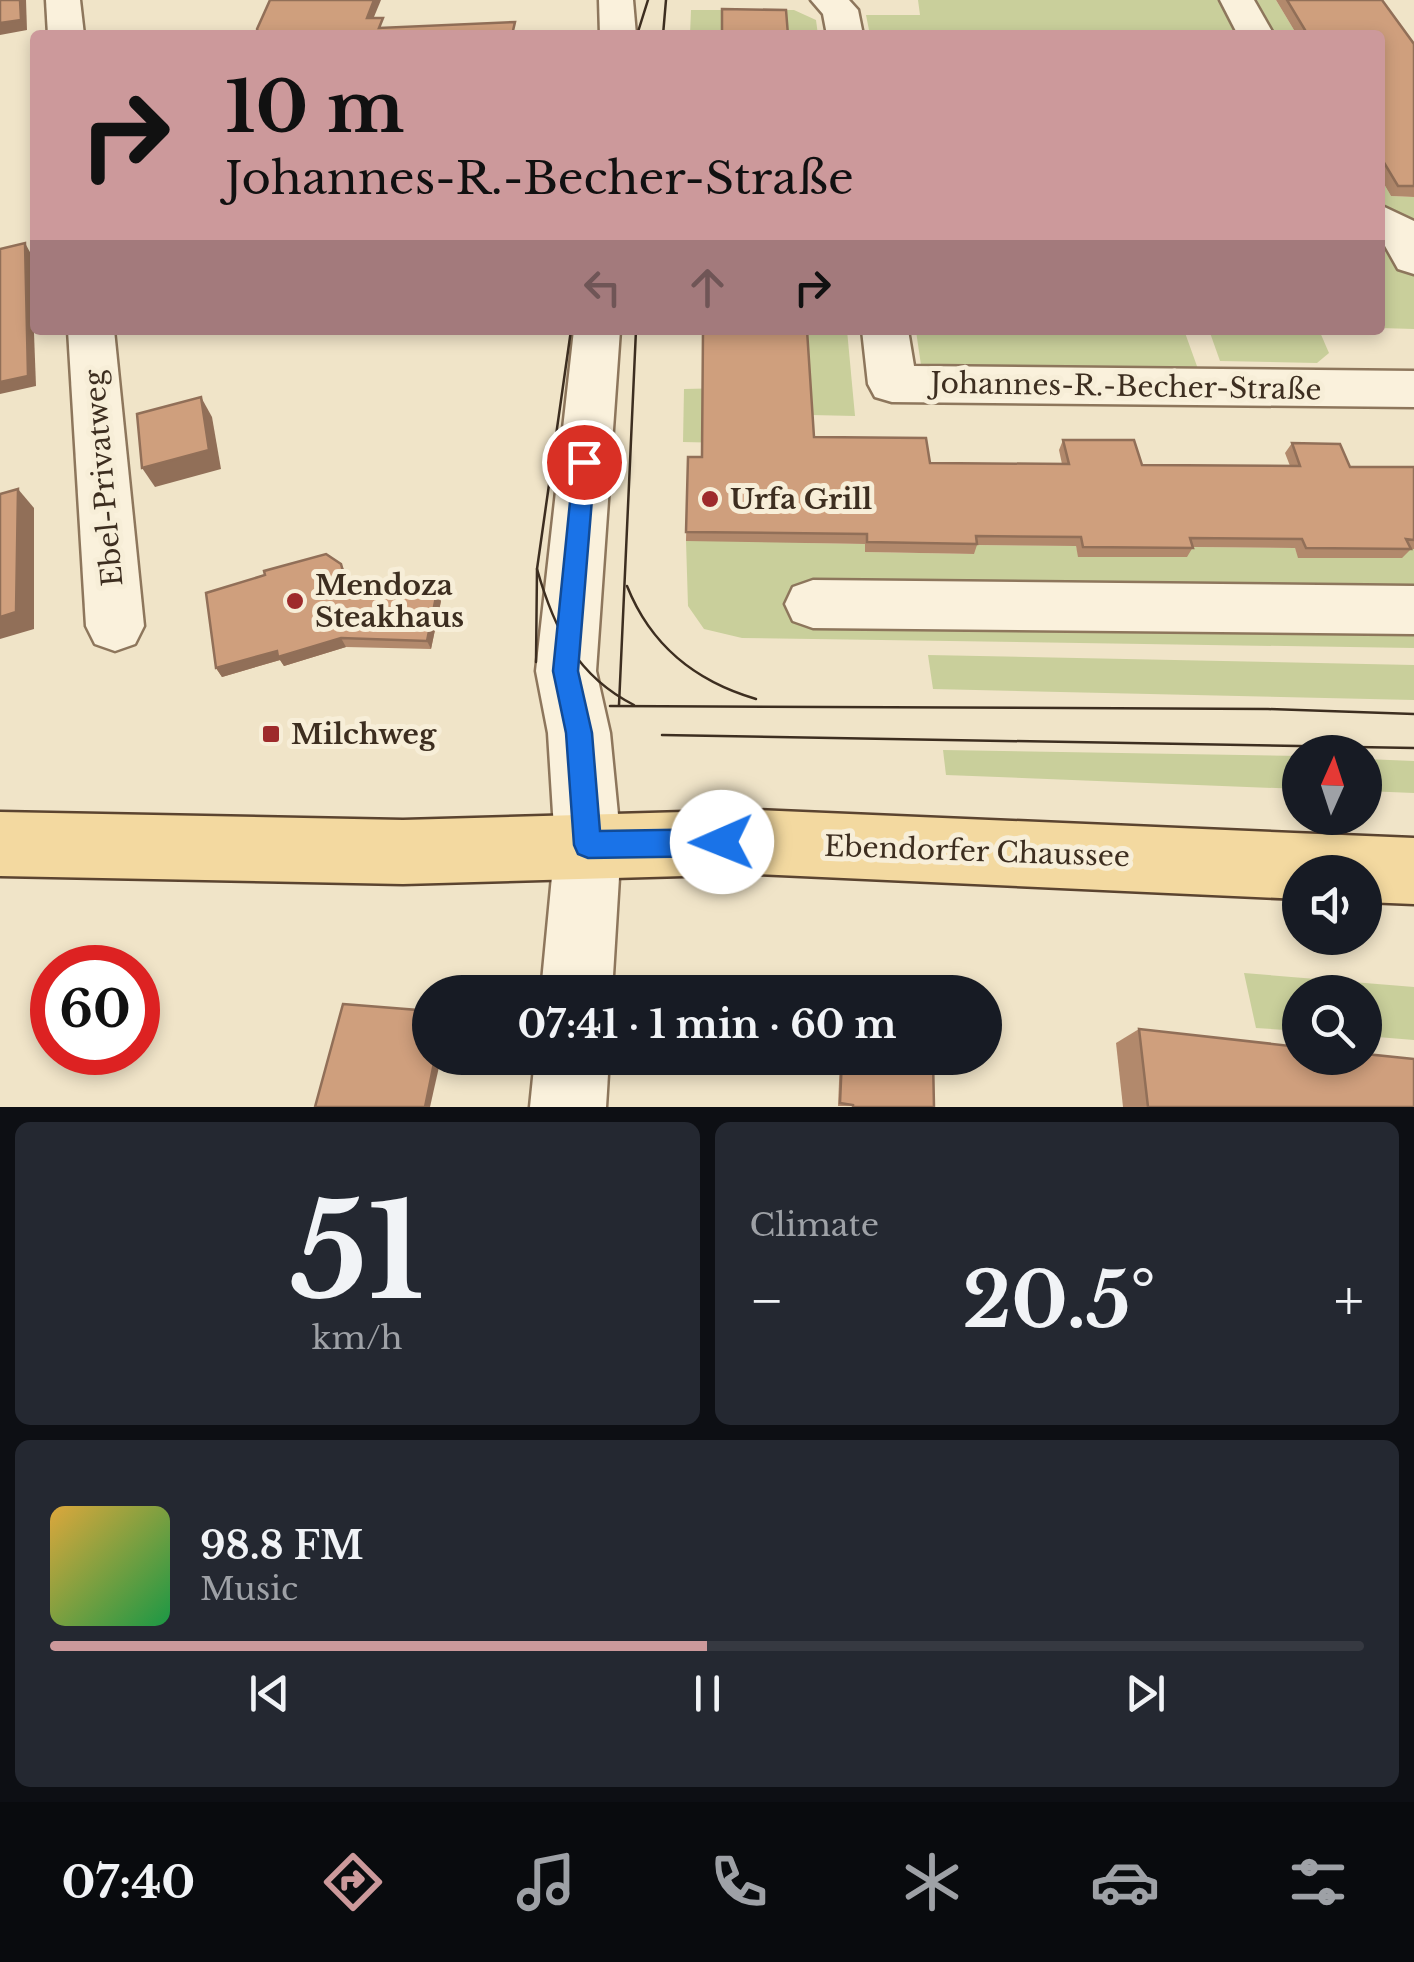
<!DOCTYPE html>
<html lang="en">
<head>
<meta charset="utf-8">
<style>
	body { margin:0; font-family:"Libre Baskerville",serif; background:#242831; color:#f1f3f6; height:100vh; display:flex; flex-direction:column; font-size:38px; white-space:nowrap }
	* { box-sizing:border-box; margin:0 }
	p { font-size:32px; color:#9ea1a6 }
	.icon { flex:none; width:55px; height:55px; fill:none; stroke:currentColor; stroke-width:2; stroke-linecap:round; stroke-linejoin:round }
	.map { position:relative; height:1107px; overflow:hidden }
	.sheet { display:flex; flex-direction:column; gap:15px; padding:15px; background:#0d0f14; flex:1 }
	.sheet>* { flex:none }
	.guide { position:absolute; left:30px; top:30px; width:1355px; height:305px; border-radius:10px; box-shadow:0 5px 15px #0003; background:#cc999b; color:#111; overflow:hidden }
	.needle { width:65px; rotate:3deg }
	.fabs { position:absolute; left:1282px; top:735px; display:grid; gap:20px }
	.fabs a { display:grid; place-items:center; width:100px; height:100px; border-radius:50%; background:#171b24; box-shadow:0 5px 15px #0003; font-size:50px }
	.speed { position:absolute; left:30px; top:945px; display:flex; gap:20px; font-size:50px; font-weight:700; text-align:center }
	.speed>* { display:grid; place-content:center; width:130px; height:130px; border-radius:50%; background:#171b24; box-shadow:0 5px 15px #0003; line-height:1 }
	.speed .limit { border:15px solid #d22; background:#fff; color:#111 }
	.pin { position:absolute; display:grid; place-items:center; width:85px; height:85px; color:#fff; margin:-42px; border:5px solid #fff; border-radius:50%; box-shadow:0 2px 10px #0007 }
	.me { position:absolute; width:110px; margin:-55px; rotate:269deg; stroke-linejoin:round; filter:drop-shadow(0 0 8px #0008) }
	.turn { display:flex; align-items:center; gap:35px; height:210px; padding:0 30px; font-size:45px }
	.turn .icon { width:130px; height:130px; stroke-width:2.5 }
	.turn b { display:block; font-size:70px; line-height:85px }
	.lanes { display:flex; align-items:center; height:95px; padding:0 30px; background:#0003; justify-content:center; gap:50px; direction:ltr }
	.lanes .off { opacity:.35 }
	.big { font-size:75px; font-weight:700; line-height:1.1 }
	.sheet .widget { flex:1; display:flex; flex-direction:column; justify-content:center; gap:15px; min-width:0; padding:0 35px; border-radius:15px; background:#242831 }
	.sheet .dial { align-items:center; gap:0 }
	.dial b { font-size:130px; line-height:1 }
	.song { display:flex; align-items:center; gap:30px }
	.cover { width:120px; height:120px; border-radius:15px; background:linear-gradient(135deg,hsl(40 70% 55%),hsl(140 70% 35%)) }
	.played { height:10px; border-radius:5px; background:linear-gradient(90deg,#cc999b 50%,#363941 50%) }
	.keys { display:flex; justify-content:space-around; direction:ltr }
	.heat { display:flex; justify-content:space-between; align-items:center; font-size:55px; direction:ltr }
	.sheet .tiles { flex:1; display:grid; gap:15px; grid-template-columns:1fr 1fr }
	.widget:last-child { grid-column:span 2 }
	.trip { position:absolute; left:412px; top:975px; width:590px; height:100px; border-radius:50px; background:#171b24; box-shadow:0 5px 15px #0003; font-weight:700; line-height:100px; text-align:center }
	.tab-bar { display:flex; height:160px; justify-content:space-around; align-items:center; background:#090b0e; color:#9ea1a6 }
	.tab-bar .icon { width:70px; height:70px }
	.tab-bar .on { color:#cc999b }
	.tab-bar b { font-size:45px; color:#f1f3f6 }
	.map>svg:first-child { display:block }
	.green { fill:#c9cf9b }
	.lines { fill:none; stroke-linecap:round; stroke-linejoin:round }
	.minor-casing { stroke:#8d765c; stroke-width:5 }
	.major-casing { stroke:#5b4430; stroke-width:5 }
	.minor { fill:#faf1dc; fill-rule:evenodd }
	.major { fill:#f3d9a0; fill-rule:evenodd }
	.tram { stroke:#3d2e20; stroke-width:2.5 }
	.wall { fill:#b2896c }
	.shaded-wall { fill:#916f58 }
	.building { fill:#cf9f7d; stroke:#916f58; stroke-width:2.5 }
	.route { fill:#1a73e8; stroke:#114b97; stroke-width:2.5 }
	.poi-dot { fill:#9e2a2b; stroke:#f7eed8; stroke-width:4 }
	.labels { text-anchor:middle; stroke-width:10; stroke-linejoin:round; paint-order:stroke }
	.street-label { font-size:28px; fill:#3d2e20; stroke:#f7eed8 }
	.poi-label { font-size:28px; font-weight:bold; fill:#3d2e20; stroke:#f7eed8; text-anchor:start }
</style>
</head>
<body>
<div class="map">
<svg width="1414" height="1107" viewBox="0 0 1414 1107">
	<rect width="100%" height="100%" fill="#f0e4c8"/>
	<g class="green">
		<polygon points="918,0 1276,0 1297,35 870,35 866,15 920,15"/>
		<polygon points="691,10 794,10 816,20 818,35 787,35 722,20 722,35 690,35"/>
		<polygon points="1380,177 1391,196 1414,197 1414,329 1380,328"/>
		<polygon points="805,330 847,330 855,416 811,415"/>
		<polygon points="1127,330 1184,330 1198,369 921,365 916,331 1127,334"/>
		<polygon points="1209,330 1319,330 1329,353 1317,363 1220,361"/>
		<polygon points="727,388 727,443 683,442 684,389"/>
		<polygon points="803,472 807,543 865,544 866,552 973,554 972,545 1076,546 1079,557 1186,557 1184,547 1295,548 1299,558 1401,558 1398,549 1414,549 1414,648 742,638 704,629 688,606 686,541 743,541"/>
		<polygon points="928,655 1414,665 1414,700 933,689"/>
		<polygon points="943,750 1300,756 1300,789 946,775"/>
		<polygon points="1365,759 1414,761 1414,793 1365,791"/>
		<polygon points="1244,973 1414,987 1414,1040 1365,1036 1365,992 1300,992 1300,1031 1256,1028"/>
	</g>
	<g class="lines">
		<defs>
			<g id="minor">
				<polygon points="46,0 80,0 84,35 48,35"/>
				<polygon points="599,0 633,0 636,35 600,35"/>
				<polygon points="811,0 849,0 858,10 863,35 827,35 823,14"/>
				<polygon points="1220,0 1254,0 1274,35 1238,35"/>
				<polygon points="1380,205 1414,221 1414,274 1398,269 1380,237"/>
				<polygon points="68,330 114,330 144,626 135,644 115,651 95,644 86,626"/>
				<polygon points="574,330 620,330 596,671 610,733 621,845 612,992 541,992 555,845 548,733 536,671"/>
				<polygon points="862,330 908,330 914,366 1414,371 1414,407 892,402 875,397 868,384"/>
				<polygon points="813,580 1414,586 1414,634 813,628 793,621 785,604 793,587"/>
				<polygon points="535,1058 609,1058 606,1107 530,1107"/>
			</g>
			<polygon id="major" points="755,810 1414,838 1414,904 1365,902 1365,872 1300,872 1300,899 755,874 403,884 0,876 0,812 403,820"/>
		</defs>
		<use href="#minor" class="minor-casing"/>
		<use href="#major" class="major-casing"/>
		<use href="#minor" class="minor"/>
		<use href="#major" class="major"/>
		<g class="tram">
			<polyline points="637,35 648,0"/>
			<polyline points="663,35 666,0"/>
			<path d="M537 569C554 629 577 676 634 705"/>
			<path d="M627 586C651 646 695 681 756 699"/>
			<polyline points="536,662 537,569 571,330"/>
			<polyline points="619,705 636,330"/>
			<polyline points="610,706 1268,709 1414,714"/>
			<polyline points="662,735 1414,748"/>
		</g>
	</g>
	<g class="wall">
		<polygon points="1276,0 1382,0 1414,44 1414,197 1391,196 1380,177 1380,35 1297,35"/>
		<polygon points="814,437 930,463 1062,464 1059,450 1063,440 1142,465 1290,466 1285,453 1292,443 1350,467 1414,467 1414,549 1411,549 1402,558 1298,558 1295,548 1193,547 1187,557 1078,557 1076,546 977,545 974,554 865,552 865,544 686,541 688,457 702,457"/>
		<polygon points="341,564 346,573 350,590 441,601 431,649 346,647 284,666 280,660 222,677 216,668 265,575"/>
		<polygon points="1139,1029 1414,1107 1123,1107 1116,1043"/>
		<polygon points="840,1058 933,1058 934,1107 838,1106"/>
	</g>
	<g class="shaded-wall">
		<polygon points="20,0 26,0 27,30 0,35 0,23"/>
		<polygon points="374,0 381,0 369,29 367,18"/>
		<polygon points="25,243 31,254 36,386 0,394 0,382"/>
		<polygon points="201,397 212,417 221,469 155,487 142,468"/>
		<polygon points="18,489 34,508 34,629 0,639 0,617"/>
		<polygon points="437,592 441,601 431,649 427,641"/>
		<polygon points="341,638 346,647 284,666 280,660 222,677 216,668 277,651"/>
		<polygon points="435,1058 441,1058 430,1107 425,1107"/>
	</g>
	<g class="building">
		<polygon points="0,0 20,0 21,20 0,23"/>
		<polygon points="270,0 374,0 367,18 383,18 379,28 515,22 512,35 259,35 257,29"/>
		<polygon points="1287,0 1382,0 1414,44 1414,186 1398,186 1380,156 1380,35 1308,35"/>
		<polygon points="722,9 786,10 788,35 722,35"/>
		<polygon points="25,243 28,376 0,382 0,249"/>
		<polygon points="703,330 807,330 814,437 926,438 930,463 1069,464 1063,440 1134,440 1142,465 1300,466 1292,443 1340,444 1350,467 1414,467 1414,540 1406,539 1411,549 1306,548 1302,539 1190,538 1193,548 1083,547 1081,537 976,536 977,544 867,542 867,534 686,532 688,457 702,457"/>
		<polygon points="201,397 209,450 142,468 137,414"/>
		<polygon points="18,489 16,612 0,617 0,494"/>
		<polygon points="326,554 341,564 348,590 437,592 427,641 341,638 278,657 277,651 216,668 206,593 265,575 264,571"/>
		<polygon points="343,1004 430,1011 430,1058 435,1058 425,1107 315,1107"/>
		<polygon points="1139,1029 1300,1047 1300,1058 1365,1058 1365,1054 1414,1059 1414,1107 1148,1107"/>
		<polygon points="842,1058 933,1058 934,1107 853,1107 853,1105 840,1103"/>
	</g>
	<polygon class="route" points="584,454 595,462 578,671 592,733 600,831 722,829 731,833 735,842 731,852 722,856 588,858 578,854 574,845 566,733 553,671 574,462"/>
	<g class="poi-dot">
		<circle cx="710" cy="499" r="10"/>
		<circle cx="295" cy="601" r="10"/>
		<rect x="261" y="724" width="20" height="20" rx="5"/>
	</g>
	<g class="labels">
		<g class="street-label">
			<text transform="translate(1126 386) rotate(1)" y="10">Johannes-R.-Becher-Straße</text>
			<text transform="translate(103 478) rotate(-95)" y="10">Ebel-Privatweg</text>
			<text transform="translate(977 851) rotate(2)" y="10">Ebendorfer Chaussee</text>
		</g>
		<g class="poi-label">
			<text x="730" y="509">Urfa Grill</text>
			<text x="315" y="595">Mendoza<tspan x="315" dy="32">Steakhaus</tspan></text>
			<text x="291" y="744">Milchweg</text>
		</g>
	</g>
</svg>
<div class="fabs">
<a><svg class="needle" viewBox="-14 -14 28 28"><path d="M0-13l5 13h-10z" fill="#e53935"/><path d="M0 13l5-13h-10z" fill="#9ea1a6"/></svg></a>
<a><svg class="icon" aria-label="sound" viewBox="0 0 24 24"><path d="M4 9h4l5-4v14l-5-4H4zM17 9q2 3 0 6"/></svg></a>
<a><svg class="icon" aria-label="search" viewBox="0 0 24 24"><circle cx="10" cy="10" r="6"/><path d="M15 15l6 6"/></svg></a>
</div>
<div class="speed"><div class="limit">60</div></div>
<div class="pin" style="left:584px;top:462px;background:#d93025"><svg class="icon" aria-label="arrive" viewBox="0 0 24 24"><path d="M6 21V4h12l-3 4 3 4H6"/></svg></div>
<svg class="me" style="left:722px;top:842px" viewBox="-20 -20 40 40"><circle r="19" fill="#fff"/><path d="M0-13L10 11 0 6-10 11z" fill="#1a73e8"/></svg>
<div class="trip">07:41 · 1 min · 60 m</div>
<div class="guide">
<div class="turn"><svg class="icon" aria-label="right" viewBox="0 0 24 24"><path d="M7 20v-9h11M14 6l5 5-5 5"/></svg><div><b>10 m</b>Johannes-R.-Becher-Straße</div></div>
<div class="lanes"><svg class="icon off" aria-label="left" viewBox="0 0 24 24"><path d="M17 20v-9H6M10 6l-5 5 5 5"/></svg><svg class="icon off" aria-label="ahead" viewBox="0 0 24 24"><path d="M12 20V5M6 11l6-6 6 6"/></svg><svg class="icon" aria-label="right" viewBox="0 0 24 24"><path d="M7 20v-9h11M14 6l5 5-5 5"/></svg></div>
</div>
</div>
<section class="sheet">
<div class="tiles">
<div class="widget dial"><b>51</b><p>km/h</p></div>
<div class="widget"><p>Climate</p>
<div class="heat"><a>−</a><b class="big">20.5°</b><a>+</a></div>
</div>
<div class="widget">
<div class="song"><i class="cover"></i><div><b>98.8 FM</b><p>Music</p></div></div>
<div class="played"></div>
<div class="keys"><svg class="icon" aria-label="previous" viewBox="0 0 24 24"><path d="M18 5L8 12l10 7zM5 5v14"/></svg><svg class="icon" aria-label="pause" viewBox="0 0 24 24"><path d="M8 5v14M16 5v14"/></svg><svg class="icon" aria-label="next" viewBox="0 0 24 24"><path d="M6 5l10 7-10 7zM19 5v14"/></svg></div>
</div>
</div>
</section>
<nav class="tab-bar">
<b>07:40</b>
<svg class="icon on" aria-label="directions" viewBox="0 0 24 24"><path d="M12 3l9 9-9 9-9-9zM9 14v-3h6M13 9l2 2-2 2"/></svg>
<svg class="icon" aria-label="music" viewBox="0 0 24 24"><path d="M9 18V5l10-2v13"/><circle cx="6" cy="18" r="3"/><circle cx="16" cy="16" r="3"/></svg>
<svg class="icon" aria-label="phone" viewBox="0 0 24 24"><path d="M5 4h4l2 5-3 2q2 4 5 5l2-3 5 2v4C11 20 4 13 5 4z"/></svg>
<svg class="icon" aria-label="climate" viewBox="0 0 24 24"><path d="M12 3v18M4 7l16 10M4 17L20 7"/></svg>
<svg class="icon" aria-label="car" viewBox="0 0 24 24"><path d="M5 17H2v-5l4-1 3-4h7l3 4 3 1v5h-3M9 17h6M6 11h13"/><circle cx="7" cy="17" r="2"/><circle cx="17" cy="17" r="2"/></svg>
<svg class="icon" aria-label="filters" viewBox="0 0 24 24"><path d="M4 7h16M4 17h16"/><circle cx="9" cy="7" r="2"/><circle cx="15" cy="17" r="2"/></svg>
</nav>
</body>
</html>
